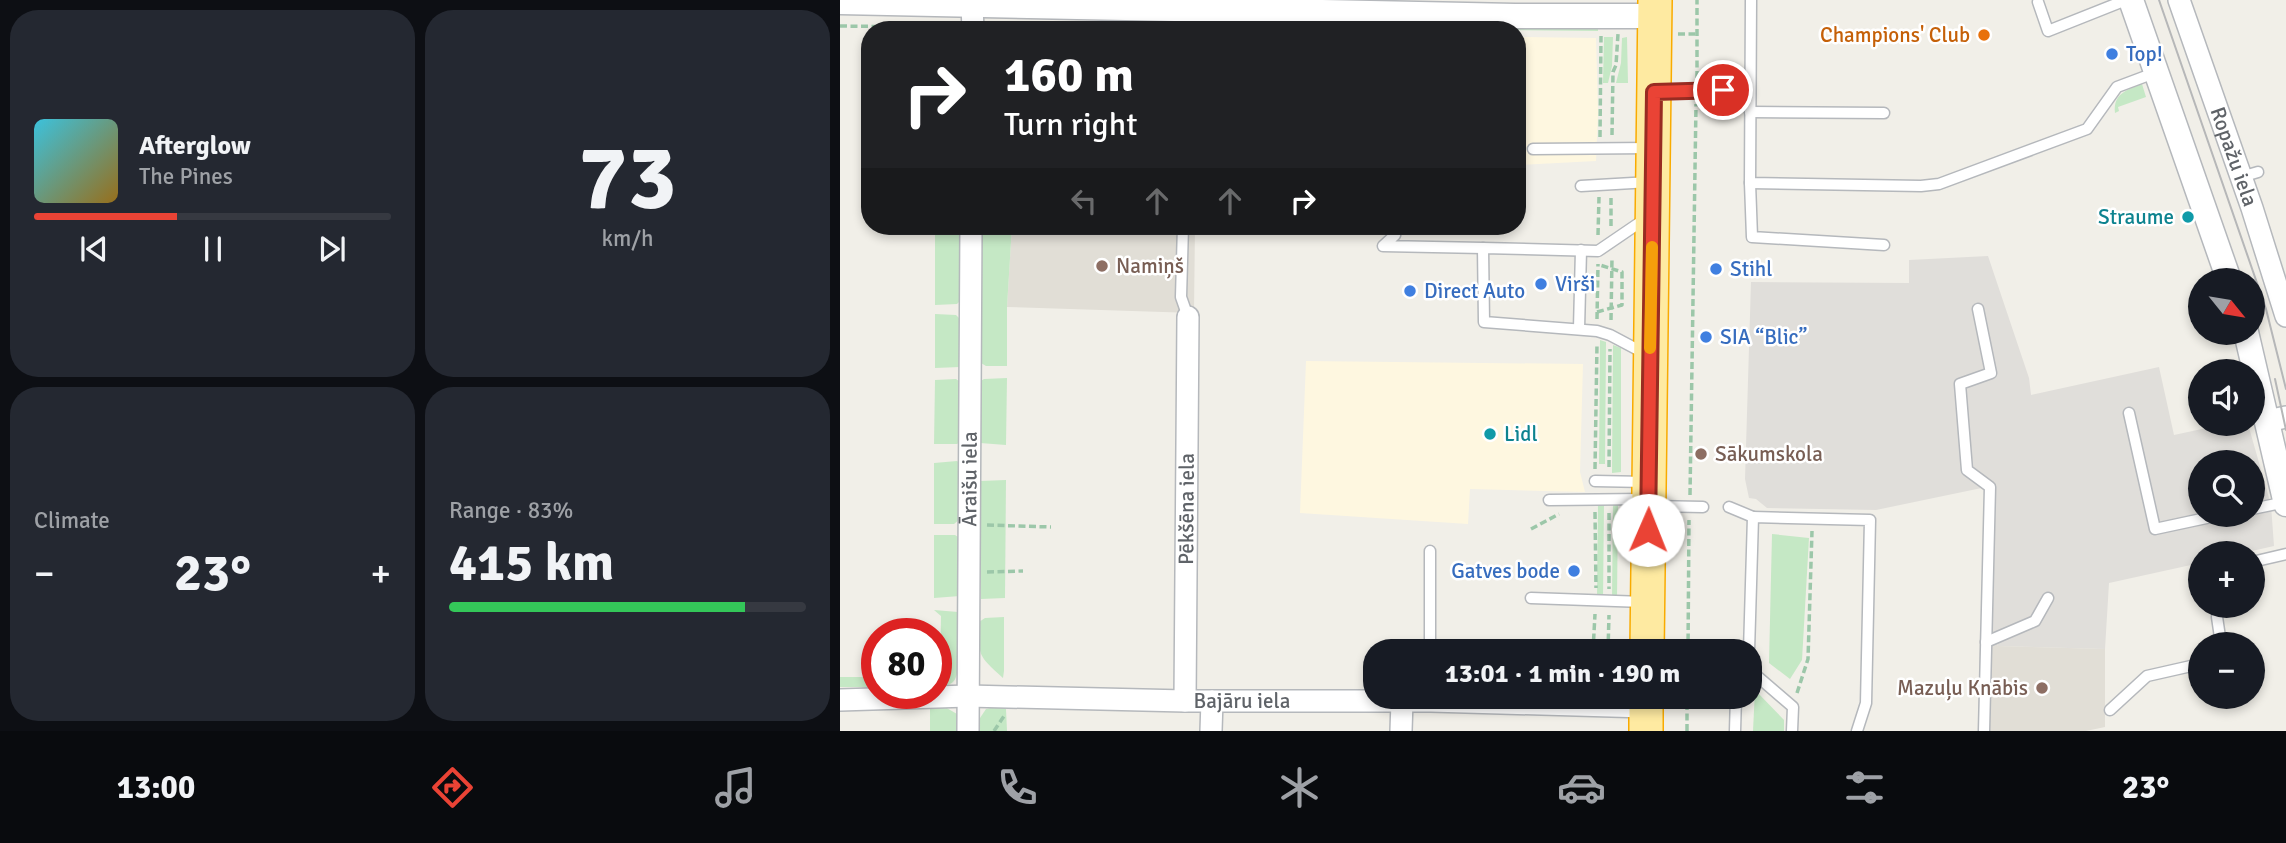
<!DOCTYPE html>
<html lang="en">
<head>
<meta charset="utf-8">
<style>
	body { margin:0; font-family:Signika,sans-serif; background:#242831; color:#f1f3f6; height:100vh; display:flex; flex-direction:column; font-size:26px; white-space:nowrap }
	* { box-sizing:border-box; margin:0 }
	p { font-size:23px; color:#9ea1a6 }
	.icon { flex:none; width:38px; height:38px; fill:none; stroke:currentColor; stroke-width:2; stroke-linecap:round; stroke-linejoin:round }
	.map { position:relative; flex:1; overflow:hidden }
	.drawer { display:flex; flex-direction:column; gap:10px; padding:10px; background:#0d0f14; width:840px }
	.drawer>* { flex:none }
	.banner { position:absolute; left:21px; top:21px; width:665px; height:214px; border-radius:28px; box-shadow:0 4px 10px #0003; background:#202124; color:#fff; overflow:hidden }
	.needle { width:46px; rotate:120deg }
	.tools { position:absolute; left:1348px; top:268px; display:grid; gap:14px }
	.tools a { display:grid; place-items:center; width:77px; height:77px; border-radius:50%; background:#171b24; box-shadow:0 4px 10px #0003; font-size:35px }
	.speed { position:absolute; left:21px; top:618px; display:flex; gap:14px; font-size:35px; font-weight:700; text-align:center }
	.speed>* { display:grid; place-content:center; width:91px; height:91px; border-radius:50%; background:#171b24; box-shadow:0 4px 10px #0003; line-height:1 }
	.speed .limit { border:10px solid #d22; background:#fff; color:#111 }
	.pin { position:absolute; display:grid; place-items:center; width:60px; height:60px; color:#fff; margin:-30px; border:4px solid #fff; border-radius:50%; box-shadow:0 2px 7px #0007 }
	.me { position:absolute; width:77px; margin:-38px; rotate:1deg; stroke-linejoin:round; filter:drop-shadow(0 0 5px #0008) }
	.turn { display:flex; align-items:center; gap:24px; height:147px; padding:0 28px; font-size:32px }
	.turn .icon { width:91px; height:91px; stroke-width:2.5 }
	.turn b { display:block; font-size:49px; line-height:60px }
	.lanes { display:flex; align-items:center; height:66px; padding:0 28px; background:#0003; justify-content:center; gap:35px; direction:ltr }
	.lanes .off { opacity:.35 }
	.big { font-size:52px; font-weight:700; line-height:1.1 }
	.drawer .card { flex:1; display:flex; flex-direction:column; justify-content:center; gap:10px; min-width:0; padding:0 24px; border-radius:28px; background:#242831 }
	.drawer .dial { align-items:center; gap:0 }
	.dial b { font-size:91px; line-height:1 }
	.song { display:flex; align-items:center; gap:21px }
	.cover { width:84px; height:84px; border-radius:10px; background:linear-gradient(135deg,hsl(190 70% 55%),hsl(40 70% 35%)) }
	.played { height:7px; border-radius:4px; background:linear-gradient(90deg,#ea4335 40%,#363941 40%) }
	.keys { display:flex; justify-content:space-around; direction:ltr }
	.heat { display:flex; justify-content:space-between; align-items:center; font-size:38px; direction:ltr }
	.charge { height:10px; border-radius:5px; background:linear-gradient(90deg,#34c759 83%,#363941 0) }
	.drawer .tiles { flex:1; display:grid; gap:10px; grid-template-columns:repeat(2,1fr) }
	.trip { position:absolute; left:523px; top:639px; width:399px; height:70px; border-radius:28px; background:#171b24; box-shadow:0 4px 10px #0003; font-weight:700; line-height:70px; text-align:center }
	.dock { display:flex; height:112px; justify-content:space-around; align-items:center; background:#090b0e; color:#9ea1a6 }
	.dock .icon { width:49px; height:49px }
	.dock .active { color:#ea4335 }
	.dock b { font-size:32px; color:#f1f3f6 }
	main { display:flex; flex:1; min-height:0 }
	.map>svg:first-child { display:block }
	.commercial { fill:#fef7e0 }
	.industrial { fill:#e0deda; fill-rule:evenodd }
	.education { fill:#e1ded6 }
	.green { fill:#c5e8c5 }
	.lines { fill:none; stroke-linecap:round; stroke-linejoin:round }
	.service-casing { stroke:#b5b8bc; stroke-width:13 }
	.minor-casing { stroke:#b5b8bc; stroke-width:24 }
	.tertiary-casing { stroke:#b5b8bc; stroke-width:27 }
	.trunk-casing { stroke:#f9ab00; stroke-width:36 }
	.path { stroke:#9cc7a9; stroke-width:3.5; stroke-dasharray:7 3.5; stroke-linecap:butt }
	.service { stroke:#fff; stroke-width:10 }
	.minor { stroke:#fff; stroke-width:21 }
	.tertiary { stroke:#fff; stroke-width:24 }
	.trunk { stroke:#feeaa1; stroke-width:33 }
	.tram { stroke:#b6b7b8; stroke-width:2 }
	.route-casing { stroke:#982c22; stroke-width:18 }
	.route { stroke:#ea4335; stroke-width:12 }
	.slow { stroke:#f59e0b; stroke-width:12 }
	.food-dot { fill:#e8710a; stroke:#fff; stroke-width:2.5 }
	.shop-dot { fill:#3f7fe0; stroke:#fff; stroke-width:2.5 }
	.culture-dot { fill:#0f9aa8; stroke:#fff; stroke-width:2.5 }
	.education-dot { fill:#8d6e63; stroke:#fff; stroke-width:2.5 }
	.labels { text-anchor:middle; stroke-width:5; stroke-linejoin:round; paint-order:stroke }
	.food-label { font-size:21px; fill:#c56008; stroke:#fff; text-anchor:end }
	.shop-label { font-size:21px; fill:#366cbe; stroke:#fff; text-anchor:start }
	.street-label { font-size:21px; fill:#5f6368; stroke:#fff }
	.culture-label { font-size:21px; fill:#0d838f; stroke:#fff; text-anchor:end }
	.education-label { font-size:21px; fill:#785e54; stroke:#fff; text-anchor:start }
</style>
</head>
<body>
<main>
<section class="drawer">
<div class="tiles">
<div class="card">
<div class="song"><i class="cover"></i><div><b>Afterglow</b><p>The Pines</p></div></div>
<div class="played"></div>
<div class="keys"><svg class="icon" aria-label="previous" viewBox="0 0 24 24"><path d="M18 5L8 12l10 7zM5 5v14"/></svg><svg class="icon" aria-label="pause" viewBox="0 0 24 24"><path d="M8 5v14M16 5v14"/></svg><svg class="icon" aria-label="next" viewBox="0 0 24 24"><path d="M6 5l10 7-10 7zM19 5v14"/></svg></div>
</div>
<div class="card dial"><b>73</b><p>km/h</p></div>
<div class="card"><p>Climate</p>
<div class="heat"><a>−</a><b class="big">23°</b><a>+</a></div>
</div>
<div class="card"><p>Range · 83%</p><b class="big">415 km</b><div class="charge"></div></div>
</div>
</section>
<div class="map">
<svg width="1446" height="731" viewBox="0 0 1446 731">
	<rect width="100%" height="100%" fill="#f1efe8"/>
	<g class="commercial">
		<polygon points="677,37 756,38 758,113 756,161 677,165"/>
		<polygon points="508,226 581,226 580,235 555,235 507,233"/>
		<polygon points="466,361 743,364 740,472 745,492 630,489 628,524 460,513"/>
	</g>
	<path class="industrial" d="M1148 256 1189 378 1191 395 1319 367 1334 435 1385 424H1408L1431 505 1434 546 1403 553H1360V563L1269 583 1265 649 1158 646 1151 632 1156 485 1036 510 927 508 916 499 909 498 905 479 911 282 1069 283V260ZM1360 462H1412V514H1360Z"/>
	<g class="education">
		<polygon points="172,226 355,226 354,313 167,307"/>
		<polygon points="1140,631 1151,632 1158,646 1265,649 1265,727 1246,731 1138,731"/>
	</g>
	<g class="green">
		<polygon points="758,25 758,31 576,29 577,26"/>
		<polygon points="764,37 773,37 772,66 768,83 763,83"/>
		<polygon points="787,37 788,83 776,83 781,63 782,38"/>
		<path d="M1302 84 1306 97 1278 107 1279 111 1275 113C1273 94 1286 90 1302 84Z"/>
		<polygon points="95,226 123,226 123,298 117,304 95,305"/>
		<polygon points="140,226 172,226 167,307 167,366 146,366 141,363"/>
		<polygon points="95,314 116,315 122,321 120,367 95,368"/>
		<polygon points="760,340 766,342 765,464 759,464"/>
		<polygon points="773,345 781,348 781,472 772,473"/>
		<polygon points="167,378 166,445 140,443 139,382 144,379"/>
		<polygon points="116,379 123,384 123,440 117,444 94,444 95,380"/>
		<polygon points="117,461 121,464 120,519 114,524 94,524 94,463"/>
		<polygon points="166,480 165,598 141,599 140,481"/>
		<polygon points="758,504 764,504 763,600 757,600"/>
		<polygon points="773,504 778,504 777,600 772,600"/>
		<polygon points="932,534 969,538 962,660 950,679 929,663"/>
		<polygon points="94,535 115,535 121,539 120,596 94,598"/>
		<path d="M94 610 118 612C118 627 123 673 113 682 109 686 102 685 96 686V677H100L101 616Z"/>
		<path d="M164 617V671L163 678C137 654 139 657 139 622L145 618Z"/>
		<rect x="0" y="677" width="37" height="10"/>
		<polygon points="915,690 944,720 944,731 913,731"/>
		<polygon points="160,706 166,709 167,731 136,731 136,724 146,709"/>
		<polygon points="105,707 117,714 118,731 90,731 90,708"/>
	</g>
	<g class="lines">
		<defs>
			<g id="service">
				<polyline points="911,0 910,183 1081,186 1099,184 1247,129 1277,87 1317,72"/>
				<polyline points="1198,2 1208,31 1286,0"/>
				<polyline points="817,92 910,90"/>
				<polyline points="910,112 1044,113"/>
				<polyline points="693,149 811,148"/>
				<polyline points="1401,177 1418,172"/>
				<polyline points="910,183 912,237 1044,245"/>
				<polyline points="741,186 810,182"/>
				<polyline points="343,226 341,297 348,317"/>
				<polyline points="557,226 555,235 543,246 643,248"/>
				<polyline points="1138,309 1151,373 1120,384 1127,470 1150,487 1144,731"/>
				<polyline points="739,329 741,250"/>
				<polyline points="804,353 770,335 757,331 644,322 643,248 758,251 805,219"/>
				<polyline points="1289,413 1315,529 1385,514"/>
				<polyline points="755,481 806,482"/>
				<polyline points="709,500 806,499"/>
				<polyline points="812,506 863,507"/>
				<polyline points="889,507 913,517"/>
				<polyline points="1412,509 1446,502"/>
				<polyline points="1412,562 1446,554"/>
				<polyline points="691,598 804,602"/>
				<polyline points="1381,606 1377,617 1381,644"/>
				<polyline points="1146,642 1195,621 1208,598"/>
				<polyline points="590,651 590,551"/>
				<polyline points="909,651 913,517 1030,520 1026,703 1017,731"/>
				<polyline points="910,670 953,707 952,731"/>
				<polyline points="1270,710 1307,676 1360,664"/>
				<polyline points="895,731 896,696"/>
			</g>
			<g id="minor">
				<path id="s1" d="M1339 0 1412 208 1446 316"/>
				<polyline points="132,5 133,30"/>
				<polyline points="1427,421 1446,417"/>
				<path id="s2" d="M0 700 128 696 345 701H591L806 707"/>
				<path id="s3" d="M345 701 348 317"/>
				<path id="s4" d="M128 731 131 226"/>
				<polyline points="371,731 372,701"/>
				<polyline points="561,731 562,701"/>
			</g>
			<g id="tertiary">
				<polyline points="1291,0 1389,280"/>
				<polyline points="0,2 675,16 815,16"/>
				<polyline points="1406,332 1446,504"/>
			</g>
			<g id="trunk">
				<polyline points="807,651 815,0"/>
				<polyline points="806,731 806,696"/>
			</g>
		</defs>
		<use href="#service" class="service-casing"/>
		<use href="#minor" class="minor-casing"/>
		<use href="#tertiary" class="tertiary-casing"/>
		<use href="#trunk" class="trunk-casing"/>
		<g class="path">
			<polyline points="0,26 82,27"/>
			<polyline points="838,34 857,34"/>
			<polyline points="857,78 857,0"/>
			<polyline points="772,135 773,72 776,65 778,34"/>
			<polyline points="760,137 761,36"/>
			<polyline points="771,226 771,198"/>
			<polyline points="758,235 759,197"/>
			<polyline points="757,312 782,305 782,272 760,265"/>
			<polyline points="757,319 758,264"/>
			<polyline points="771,320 772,258"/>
			<polyline points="769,467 770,349"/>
			<polyline points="755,469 757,344"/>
			<polyline points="850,495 856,104"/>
			<polyline points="755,512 756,588"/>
			<polyline points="769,513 769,589"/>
			<polyline points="147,525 211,527"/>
			<polyline points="691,529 719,514"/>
			<polyline points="147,572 183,571"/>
			<polyline points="753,651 755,614"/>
			<polyline points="768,651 769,615"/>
			<polyline points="848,651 849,520"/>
			<polyline points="957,693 968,659 972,531"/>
			<polyline points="154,731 164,716"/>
			<polyline points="847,731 847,696"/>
		</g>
		<use href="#service" class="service"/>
		<use href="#minor" class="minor"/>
		<use href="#tertiary" class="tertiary"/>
		<use href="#trunk" class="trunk"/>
		<g class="tram">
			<polyline points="1319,0 1426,309 1446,389"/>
			<polyline points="1435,379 1446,430"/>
		</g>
	</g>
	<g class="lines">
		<defs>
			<polyline id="route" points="808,530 814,92 883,90"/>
		</defs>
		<use href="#route" class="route-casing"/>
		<use href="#route" class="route"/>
		<polyline class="slow" points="810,348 812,247"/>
	</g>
	<circle class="food-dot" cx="1144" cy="35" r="7"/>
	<g class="shop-dot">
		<circle cx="1272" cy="54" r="7"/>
		<circle cx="876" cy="269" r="7"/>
		<circle cx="701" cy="284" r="7"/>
		<circle cx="570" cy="291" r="7"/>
		<circle cx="866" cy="337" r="7"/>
		<circle cx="734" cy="571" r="7"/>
	</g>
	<g class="culture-dot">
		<circle cx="1348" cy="217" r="7"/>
		<circle cx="650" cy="434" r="7"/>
	</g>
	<g class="education-dot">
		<circle cx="262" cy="266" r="7"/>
		<circle cx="861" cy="454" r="7"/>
		<circle cx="1202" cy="688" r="7"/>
	</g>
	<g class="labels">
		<g class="food-label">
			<text x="1130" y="42">Champions' Club</text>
		</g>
		<g class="shop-label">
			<text x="1286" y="61">Top!</text>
			<text x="890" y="276">Stihl</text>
			<text x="715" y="291">Virši</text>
			<text x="584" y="298">Direct Auto</text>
			<text x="880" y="344">SIA “Blic”</text>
			<text x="720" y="578" text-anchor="end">Gatves bode</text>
		</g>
		<g class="street-label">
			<text dy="7" stroke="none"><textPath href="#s1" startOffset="166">Ropažu iela</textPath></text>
			<text dy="7" stroke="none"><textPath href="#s4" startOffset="252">Āraišu iela</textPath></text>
			<text dy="7" stroke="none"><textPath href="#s3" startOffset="192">Pēkšēna iela</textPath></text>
			<text dy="7" stroke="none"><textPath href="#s2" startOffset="402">Bajāru iela</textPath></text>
		</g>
		<g class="culture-label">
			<text x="1334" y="224">Straume</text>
			<text x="664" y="441" text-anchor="start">Lidl</text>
		</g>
		<g class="education-label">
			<text x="276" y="273">Namiņš</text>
			<text x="875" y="461">Sākumskola</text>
			<text x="1188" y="695" text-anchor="end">Mazuļu Knābis</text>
		</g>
	</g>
</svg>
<div class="tools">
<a><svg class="needle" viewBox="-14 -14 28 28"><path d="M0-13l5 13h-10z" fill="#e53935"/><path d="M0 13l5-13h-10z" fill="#9ea1a6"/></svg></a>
<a><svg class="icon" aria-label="sound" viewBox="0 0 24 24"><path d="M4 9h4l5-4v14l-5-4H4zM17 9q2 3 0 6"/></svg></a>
<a><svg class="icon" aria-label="search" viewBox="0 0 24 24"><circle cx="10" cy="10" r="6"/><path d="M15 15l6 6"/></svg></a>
<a>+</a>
<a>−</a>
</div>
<div class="speed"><div class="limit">80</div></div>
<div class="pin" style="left:883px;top:90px;background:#d93025"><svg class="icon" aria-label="arrive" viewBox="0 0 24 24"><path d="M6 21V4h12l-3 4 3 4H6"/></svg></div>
<svg class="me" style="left:808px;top:530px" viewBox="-20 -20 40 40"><circle r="19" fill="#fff"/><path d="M0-13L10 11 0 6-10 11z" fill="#ea4335"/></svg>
<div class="trip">13:01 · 1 min · 190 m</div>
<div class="banner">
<div class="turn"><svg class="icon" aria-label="right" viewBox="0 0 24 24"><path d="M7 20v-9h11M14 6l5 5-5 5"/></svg><div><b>160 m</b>Turn right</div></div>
<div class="lanes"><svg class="icon off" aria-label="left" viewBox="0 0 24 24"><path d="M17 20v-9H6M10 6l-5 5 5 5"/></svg><svg class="icon off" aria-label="ahead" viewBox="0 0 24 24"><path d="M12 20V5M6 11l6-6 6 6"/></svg><svg class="icon off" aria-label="ahead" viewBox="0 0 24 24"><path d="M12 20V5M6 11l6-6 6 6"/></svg><svg class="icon" aria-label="right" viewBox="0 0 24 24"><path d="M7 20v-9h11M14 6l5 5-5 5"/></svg></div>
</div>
</div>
</main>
<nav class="dock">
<b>13:00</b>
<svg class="icon active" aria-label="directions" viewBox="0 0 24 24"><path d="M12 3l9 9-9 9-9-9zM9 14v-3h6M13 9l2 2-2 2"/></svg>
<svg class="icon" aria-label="music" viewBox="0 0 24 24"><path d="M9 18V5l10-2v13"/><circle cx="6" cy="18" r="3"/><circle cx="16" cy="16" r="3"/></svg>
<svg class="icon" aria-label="phone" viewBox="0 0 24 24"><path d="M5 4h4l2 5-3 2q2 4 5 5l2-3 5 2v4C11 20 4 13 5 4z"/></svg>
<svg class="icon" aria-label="climate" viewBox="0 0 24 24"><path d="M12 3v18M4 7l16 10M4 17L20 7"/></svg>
<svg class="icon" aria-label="car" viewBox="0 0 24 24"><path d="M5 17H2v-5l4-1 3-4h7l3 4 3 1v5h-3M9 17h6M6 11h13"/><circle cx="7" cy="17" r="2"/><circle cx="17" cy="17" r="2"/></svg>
<svg class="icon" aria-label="filters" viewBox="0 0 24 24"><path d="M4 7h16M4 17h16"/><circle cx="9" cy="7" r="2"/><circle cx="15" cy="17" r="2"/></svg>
<b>23°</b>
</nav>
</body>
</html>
